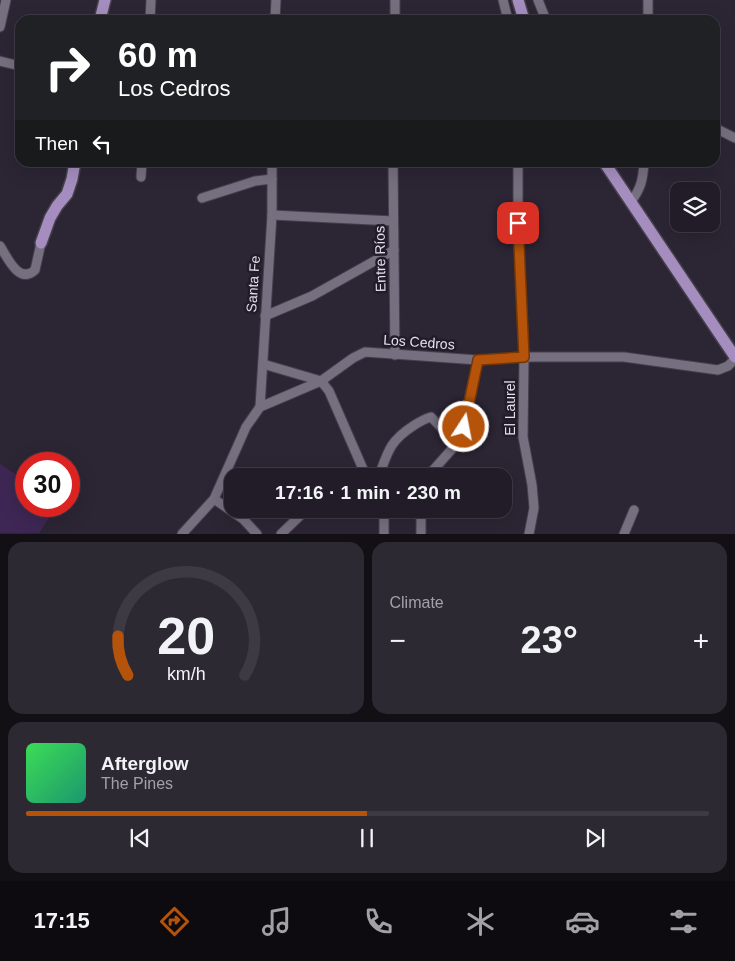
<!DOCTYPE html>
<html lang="en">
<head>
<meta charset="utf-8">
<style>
	body { margin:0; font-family:Arial,sans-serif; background:#2d2933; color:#f1f3f6; height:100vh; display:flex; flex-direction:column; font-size:19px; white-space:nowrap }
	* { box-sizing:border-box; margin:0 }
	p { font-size:16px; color:#a2a1a7 }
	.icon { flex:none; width:28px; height:28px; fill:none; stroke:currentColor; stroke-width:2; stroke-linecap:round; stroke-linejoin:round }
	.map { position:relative; height:534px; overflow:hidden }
	.details { display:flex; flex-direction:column; gap:8px; padding:8px; background:#120f15; flex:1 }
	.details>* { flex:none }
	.hud { position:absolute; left:15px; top:15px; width:705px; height:152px; border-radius:15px; box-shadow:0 5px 20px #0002,0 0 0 1px #3e3a44; background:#202124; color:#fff; overflow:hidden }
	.tools { position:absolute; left:670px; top:182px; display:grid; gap:10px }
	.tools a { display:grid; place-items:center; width:50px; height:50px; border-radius:10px; background:#211c27; box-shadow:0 5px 20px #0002,0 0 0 1px #3e3a44; font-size:25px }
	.speed { position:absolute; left:15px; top:452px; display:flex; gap:10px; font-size:25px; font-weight:700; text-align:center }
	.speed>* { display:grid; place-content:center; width:65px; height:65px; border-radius:50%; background:#211c27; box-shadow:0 5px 20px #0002,0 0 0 1px #3e3a44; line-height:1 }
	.speed .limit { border:8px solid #d22; background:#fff; color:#111 }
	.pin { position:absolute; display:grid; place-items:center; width:42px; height:42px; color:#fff; margin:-21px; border-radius:10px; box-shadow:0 2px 8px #0006 }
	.me { position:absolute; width:55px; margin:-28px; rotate:11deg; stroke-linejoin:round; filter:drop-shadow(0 0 4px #0008) }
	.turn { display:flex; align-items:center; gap:18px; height:105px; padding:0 20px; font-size:22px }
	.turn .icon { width:65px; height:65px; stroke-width:2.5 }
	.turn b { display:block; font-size:35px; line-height:42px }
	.then { display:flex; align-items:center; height:48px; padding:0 20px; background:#0003; gap:10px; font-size:19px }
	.big { font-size:38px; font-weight:700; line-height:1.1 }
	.details .tile { flex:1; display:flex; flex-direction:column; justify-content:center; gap:8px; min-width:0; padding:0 18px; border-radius:15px; background:#2d2933 }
	.details .dial { align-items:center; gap:0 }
	.dial svg { height:130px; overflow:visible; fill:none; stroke:#3e3a44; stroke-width:7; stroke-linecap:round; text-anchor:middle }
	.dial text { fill:#f1f3f6; stroke:none }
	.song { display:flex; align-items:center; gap:15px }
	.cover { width:60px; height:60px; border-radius:8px; background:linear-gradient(135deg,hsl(130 70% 55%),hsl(160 70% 35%)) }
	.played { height:5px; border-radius:2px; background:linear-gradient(90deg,#b45309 50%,#3e3a44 50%) }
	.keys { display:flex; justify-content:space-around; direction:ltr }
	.heat { display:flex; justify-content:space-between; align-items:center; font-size:28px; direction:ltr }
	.details .tiles { flex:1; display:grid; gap:8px; grid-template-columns:1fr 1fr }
	.tile:last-child { grid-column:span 2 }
	.trip { position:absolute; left:224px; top:468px; width:288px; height:50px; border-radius:15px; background:#211c27; box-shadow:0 5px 20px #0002,0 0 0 1px #3e3a44; font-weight:700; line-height:50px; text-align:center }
	.menu { display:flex; height:80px; justify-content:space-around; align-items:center; background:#0d0b10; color:#a2a1a7 }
	.menu .icon { width:35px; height:35px }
	.menu .active { color:#b45309 }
	.menu b { font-size:22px; color:#f1f3f6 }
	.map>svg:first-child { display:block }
	.green { fill:#3e2754 }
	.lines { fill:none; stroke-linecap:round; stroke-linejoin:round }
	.minor-casing { stroke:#46404c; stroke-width:11 }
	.major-casing { stroke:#46404c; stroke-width:14 }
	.minor { stroke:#766f80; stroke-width:9 }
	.major { stroke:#a58ebf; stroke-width:11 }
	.route-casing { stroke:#753606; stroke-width:12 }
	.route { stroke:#b45309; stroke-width:9 }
	.labels { text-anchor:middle; stroke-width:5; stroke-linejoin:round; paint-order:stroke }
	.street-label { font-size:14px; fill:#e3dee8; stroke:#221c2a }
</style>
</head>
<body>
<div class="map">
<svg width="735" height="534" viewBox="0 0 735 534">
	<rect width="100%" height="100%" fill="#2c2534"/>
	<polygon class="green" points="0,464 26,481 26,506 57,506 39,533 0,533"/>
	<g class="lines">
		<defs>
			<g id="minor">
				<polyline points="503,0 508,20"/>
				<polyline points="538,0 546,20"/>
				<polyline points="150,20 151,0"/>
				<polyline points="275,20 276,0"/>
				<polyline points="395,20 395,0"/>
				<polyline points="648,20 648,0"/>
				<polyline points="0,27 6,0"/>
				<polyline points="0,61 20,66"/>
				<polyline points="715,128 735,138"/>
				<polyline points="393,162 395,355"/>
				<polyline points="518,162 518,223 524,357 523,437 532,485 534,508 529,534"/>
				<polyline points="141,177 142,162"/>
				<polyline points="202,198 255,181 272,179"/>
				<path d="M631 202C641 188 643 180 644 162"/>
				<polyline points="272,215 393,221"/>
				<path d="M0 246C7 257 19 285 35 270L41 243"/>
				<polyline points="265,316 312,296 394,250"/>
				<polyline points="263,364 321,381 329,391 366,476"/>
				<polyline points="260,407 272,215 272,162"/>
				<path d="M379 476C388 451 390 441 413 426 419 422 424 419 431 417L457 444"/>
				<polyline points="428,476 460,440 478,360"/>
				<polyline points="214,499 243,519 257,534"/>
				<polyline points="182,534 214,499 246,427 260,407 321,381 353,358 365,352 478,360 524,357 624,357 718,370 728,366 735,359"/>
				<polyline points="281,534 307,509"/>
				<polyline points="384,534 384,509"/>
				<polyline points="421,534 421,509"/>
				<polyline points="624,534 634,510"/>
			</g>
			<g id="major">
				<polyline points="518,0 524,20"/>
				<polyline points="100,20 105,0"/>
				<polyline points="604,162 735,357"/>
				<polyline points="41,243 50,218 57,206 67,194 72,179 75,162"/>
			</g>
		</defs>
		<use href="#minor" class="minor-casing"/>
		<use href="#major" class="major-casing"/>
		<use href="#minor" class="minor"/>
		<use href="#major" class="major"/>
	</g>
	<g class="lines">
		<defs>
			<polyline id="route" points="464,427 478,360 524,357 518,223"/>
		</defs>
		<use href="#route" class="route-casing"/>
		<use href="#route" class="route"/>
	</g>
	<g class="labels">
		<g class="street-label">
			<text transform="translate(380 259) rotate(-91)" y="5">Entre Ríos</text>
			<text transform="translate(253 284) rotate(-86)" y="5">Santa Fe</text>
			<text transform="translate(419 342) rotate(4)" y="5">Los Cedros</text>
			<text transform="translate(510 408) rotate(-90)" y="5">El Laurel</text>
		</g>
	</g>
</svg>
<div class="tools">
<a><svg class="icon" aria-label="layers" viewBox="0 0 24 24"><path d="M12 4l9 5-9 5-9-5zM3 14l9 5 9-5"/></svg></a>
</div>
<div class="speed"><div class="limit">30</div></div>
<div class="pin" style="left:518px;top:223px;background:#d93025"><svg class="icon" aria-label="arrive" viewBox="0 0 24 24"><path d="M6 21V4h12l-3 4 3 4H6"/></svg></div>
<svg class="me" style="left:464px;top:427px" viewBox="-20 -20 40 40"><circle r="17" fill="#b45309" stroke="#fff" stroke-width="3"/><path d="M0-11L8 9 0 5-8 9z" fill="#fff"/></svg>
<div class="trip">17:16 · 1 min · 230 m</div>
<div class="hud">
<div class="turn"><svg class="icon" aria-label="right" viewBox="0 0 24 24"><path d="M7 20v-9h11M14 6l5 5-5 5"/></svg><div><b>60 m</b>Los Cedros</div></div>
<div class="then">Then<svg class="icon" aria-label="left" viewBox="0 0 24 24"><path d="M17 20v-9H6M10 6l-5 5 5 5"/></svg></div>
</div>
</div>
<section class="details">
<div class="tiles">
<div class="tile dial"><svg viewBox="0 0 100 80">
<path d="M14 69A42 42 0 1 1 86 69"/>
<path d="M14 69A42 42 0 0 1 8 45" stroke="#b45309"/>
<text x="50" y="56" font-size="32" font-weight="700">20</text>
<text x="50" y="72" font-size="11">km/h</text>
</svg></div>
<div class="tile"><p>Climate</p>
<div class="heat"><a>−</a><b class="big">23°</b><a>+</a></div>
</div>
<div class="tile">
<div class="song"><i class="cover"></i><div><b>Afterglow</b><p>The Pines</p></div></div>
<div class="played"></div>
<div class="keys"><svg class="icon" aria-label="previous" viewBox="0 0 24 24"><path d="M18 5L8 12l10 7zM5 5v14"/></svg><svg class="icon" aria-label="pause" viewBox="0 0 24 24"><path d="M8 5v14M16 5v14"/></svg><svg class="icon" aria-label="next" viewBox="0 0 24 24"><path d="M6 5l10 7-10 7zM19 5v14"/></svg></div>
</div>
</div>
</section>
<nav class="menu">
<b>17:15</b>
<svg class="icon active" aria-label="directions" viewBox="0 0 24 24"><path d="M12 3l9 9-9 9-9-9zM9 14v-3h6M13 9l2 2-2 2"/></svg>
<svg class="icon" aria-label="music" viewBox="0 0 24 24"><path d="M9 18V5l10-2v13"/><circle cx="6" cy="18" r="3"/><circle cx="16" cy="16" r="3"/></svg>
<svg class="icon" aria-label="phone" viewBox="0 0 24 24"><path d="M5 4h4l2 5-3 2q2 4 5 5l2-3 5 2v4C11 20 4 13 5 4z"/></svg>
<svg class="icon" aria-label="climate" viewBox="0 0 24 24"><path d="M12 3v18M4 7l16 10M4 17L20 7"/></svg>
<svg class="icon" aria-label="car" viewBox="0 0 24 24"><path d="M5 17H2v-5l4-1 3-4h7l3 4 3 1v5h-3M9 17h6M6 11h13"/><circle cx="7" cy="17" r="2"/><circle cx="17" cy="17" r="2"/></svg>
<svg class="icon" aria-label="filters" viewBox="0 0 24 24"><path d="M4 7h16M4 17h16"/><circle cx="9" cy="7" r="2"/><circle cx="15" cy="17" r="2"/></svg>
</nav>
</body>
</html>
